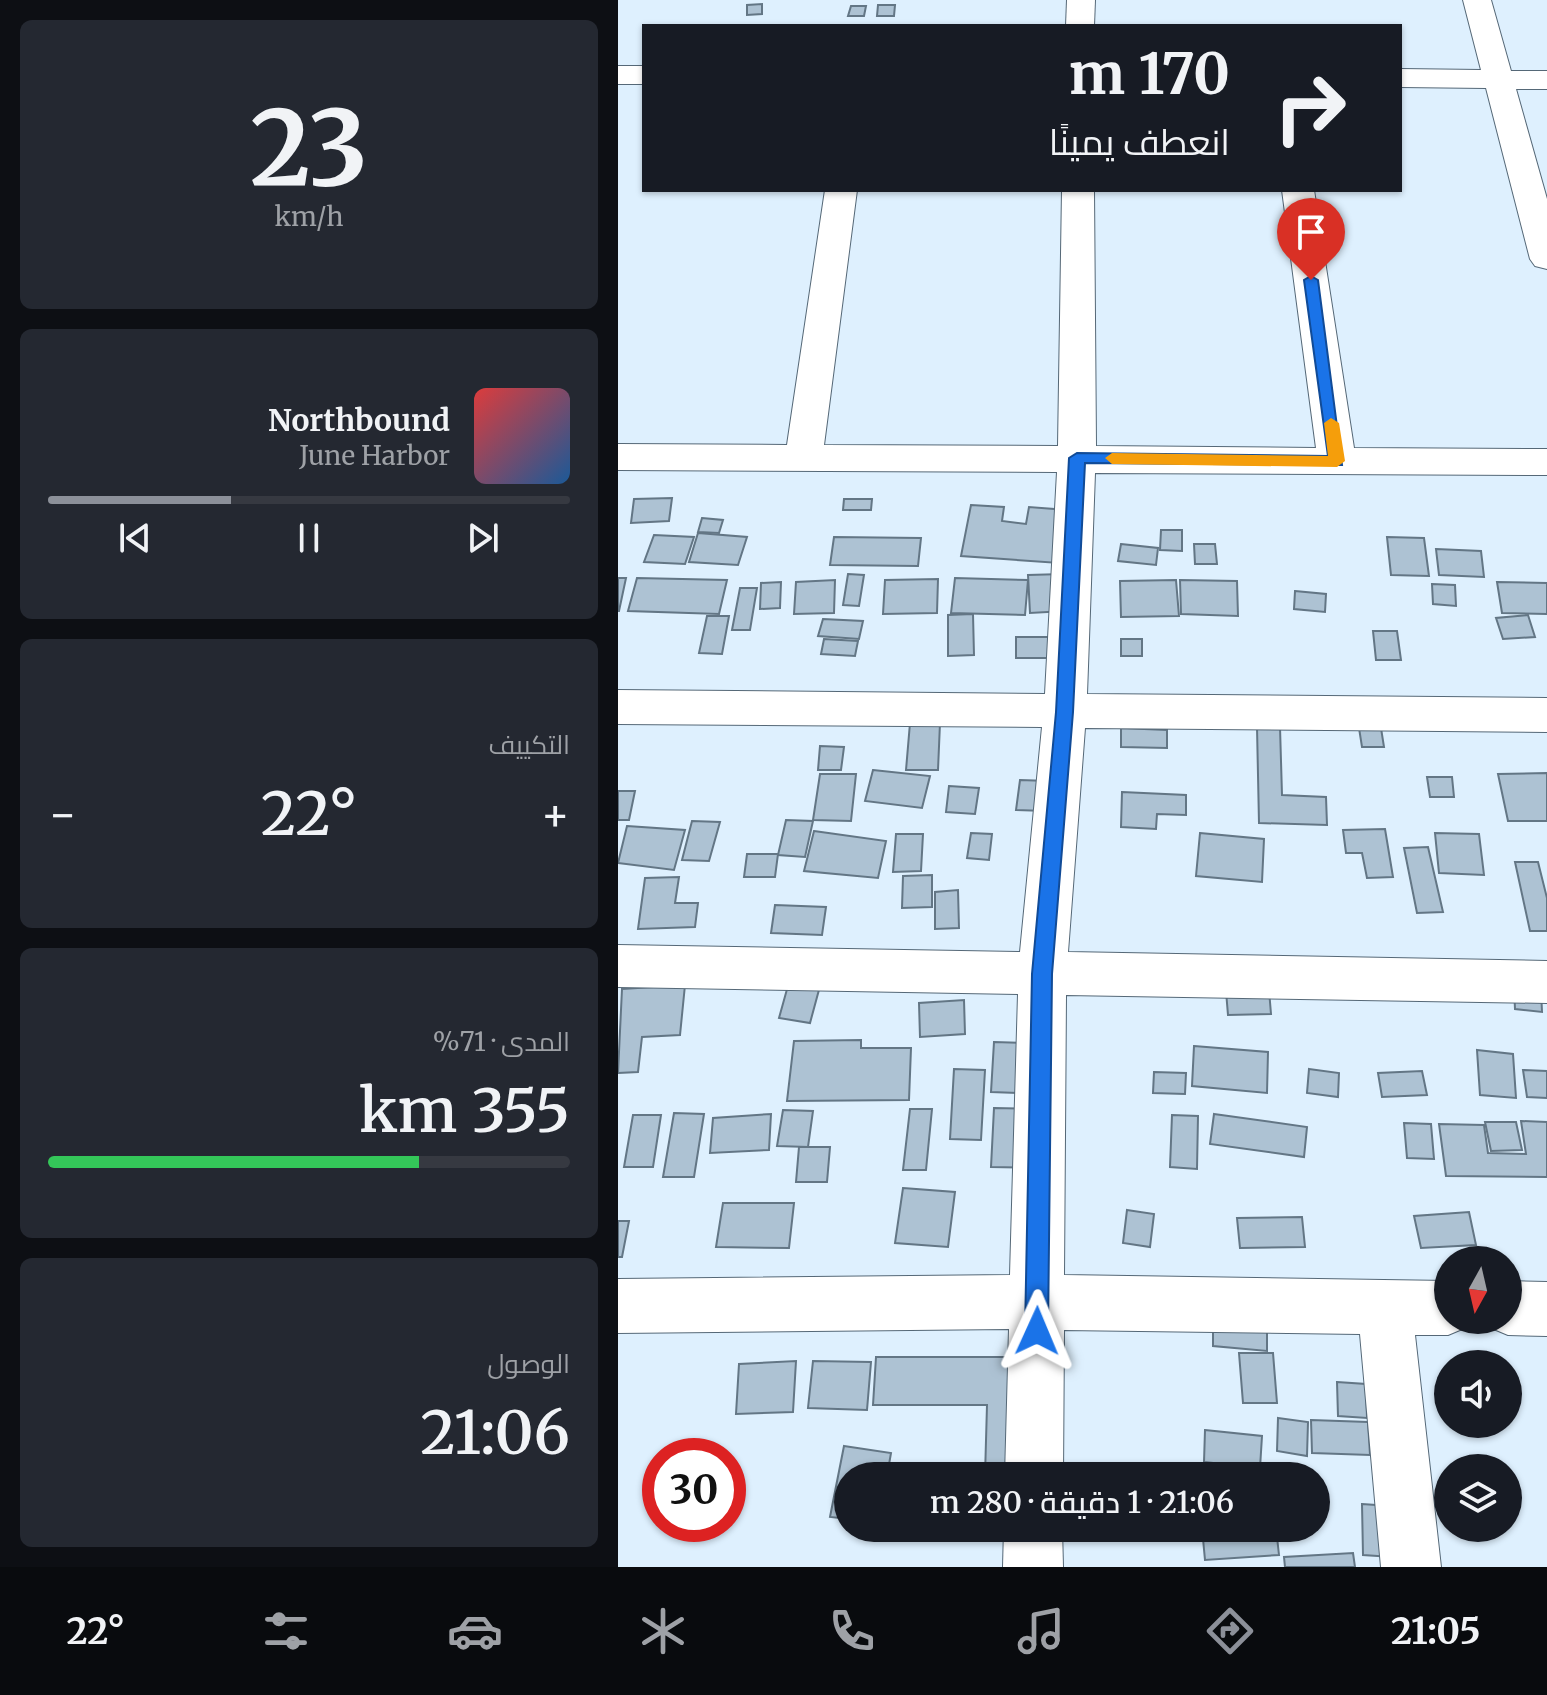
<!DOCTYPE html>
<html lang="ar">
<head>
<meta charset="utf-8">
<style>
	body { margin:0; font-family:Merriweather,Cairo,serif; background:#242831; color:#f1f3f6; direction:rtl; height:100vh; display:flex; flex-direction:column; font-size:30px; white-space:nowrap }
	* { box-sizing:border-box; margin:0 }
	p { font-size:26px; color:#9ea1a6 }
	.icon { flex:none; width:44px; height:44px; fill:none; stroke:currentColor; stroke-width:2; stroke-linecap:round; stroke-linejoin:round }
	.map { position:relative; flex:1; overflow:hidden; direction:ltr }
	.drawer { display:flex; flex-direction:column; gap:20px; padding:20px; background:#0d0f14; width:618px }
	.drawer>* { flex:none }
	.top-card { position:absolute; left:24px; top:24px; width:760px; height:168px; border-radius:0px; box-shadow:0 2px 6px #0004; direction:rtl; background:#171b24; color:#f1f3f6; overflow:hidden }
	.needle { width:52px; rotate:188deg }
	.controls { position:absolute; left:816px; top:1246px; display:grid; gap:16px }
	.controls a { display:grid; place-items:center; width:88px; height:88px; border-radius:50%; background:#171b24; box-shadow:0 2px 6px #0004; font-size:40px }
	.speed { position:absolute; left:24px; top:1438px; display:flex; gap:16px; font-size:40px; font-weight:700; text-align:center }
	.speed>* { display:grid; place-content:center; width:104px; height:104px; border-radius:50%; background:#171b24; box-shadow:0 2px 6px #0004; line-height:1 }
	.speed .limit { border:12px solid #d22; background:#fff; color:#111 }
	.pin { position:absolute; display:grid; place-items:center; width:68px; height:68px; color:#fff; margin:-82px -34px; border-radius:50% 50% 50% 0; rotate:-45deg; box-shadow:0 0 8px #0007 }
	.pin .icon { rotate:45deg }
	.me { position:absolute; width:88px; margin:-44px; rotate:1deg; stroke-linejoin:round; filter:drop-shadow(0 0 6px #0008) }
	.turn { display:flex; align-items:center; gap:28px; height:168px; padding:0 40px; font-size:36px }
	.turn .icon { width:104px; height:104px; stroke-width:2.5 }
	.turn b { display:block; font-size:56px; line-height:68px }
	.big { font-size:60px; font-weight:600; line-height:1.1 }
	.drawer .card { flex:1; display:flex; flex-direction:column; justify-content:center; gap:12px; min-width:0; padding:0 28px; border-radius:12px; background:#242831 }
	.drawer .dial { align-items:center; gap:0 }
	.dial b { font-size:104px; line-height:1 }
	.song { display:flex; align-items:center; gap:24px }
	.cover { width:96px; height:96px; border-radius:12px; background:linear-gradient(135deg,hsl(0 70% 55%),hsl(210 70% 35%)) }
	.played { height:8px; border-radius:4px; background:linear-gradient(90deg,#8c9099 35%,#363941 35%) }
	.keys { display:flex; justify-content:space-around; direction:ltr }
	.heat { display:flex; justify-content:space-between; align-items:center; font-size:44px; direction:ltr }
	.charge { height:12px; border-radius:6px; background:linear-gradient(90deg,#34c759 71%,#363941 0) }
	.trip { position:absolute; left:216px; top:1462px; width:496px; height:80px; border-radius:40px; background:#171b24; box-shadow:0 2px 6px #0004; font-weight:600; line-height:80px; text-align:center; direction:rtl }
	.tab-bar { display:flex; height:128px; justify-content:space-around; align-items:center; background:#090b0e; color:#9ea1a6 }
	.tab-bar .icon { width:56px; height:56px }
	.tab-bar .current { color:#8c9099 }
	.tab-bar b { font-size:36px; color:#f1f3f6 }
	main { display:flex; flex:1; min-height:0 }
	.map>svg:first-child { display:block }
	.building { fill:#adc2d3; stroke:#637685; stroke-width:2 }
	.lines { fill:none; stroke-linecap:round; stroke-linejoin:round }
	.street-casing { stroke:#556877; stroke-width:2 }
	.street { fill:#fff; fill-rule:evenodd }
	.route { fill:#1a73e8; stroke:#114b97; stroke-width:2 }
	.slow { fill:#f59e0b }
</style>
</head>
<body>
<main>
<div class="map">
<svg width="929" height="1567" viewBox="0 0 929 1567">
	<rect width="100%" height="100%" fill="#def0fe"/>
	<g class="building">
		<polygon points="144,4 144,14 129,15 129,5"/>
		<polygon points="260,5 277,5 276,16 259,16"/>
		<polygon points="233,6 248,6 246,16 230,16"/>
		<polygon points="54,498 51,521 13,523 16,499"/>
		<polygon points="226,499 254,499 253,510 225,510"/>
		<polygon points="353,505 386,507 384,521 408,524 411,507 449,510 441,563 343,556"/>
		<polygon points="84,518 105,520 101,533 80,532"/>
		<polygon points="543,530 564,530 564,551 542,550"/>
		<polygon points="80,533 129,537 120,565 71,562"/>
		<polygon points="36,535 76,537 67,564 26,562"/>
		<polygon points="216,537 303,538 300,566 212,565"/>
		<polygon points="769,537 806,538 811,576 773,575"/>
		<polygon points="503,544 540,548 538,565 500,561"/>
		<polygon points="576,544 597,544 599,564 577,564"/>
		<polygon points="818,549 863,551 866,577 821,575"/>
		<polygon points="230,574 246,575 241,606 225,605"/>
		<polygon points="445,574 447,611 412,613 410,575"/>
		<polygon points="0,578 8,578 1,611 0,611"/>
		<polygon points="19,578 109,580 101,614 10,611"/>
		<polygon points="337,578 410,580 407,615 333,613"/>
		<polygon points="320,579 319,613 265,614 267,580"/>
		<polygon points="217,580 216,613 176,614 178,582"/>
		<polygon points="558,580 561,616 503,617 502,581"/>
		<polygon points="562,580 619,581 620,616 563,614"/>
		<polygon points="163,582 162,608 142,609 143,583"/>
		<polygon points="879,582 929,583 929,614 884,613"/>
		<polygon points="814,584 837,585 838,606 815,604"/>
		<polygon points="122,588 139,588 132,630 114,630"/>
		<polygon points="677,591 708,594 707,612 676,609"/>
		<polygon points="355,614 356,655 330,656 330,615"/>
		<polygon points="910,615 917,637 885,639 878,618"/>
		<polygon points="89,616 111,616 104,654 81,653"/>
		<polygon points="205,619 245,621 241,639 200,636"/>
		<polygon points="755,631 779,631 783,660 758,660"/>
		<polygon points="398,637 443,637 444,658 398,658"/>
		<polygon points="206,639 240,641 237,656 203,654"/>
		<rect x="503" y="639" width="21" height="17"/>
		<polygon points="292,723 322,723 320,770 288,770"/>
		<polygon points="639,727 662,727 664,795 708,797 709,825 641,823"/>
		<polygon points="503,728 549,730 549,748 503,747"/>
		<polygon points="741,728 763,728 766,747 744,747"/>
		<polygon points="202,746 226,747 223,770 200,770"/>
		<polygon points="255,770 312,776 304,808 247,801"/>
		<polygon points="929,773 929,821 890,821 880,774"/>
		<polygon points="202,774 238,774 233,821 195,820"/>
		<polygon points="809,777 834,777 836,797 812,797"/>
		<polygon points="402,780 430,781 427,811 398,810"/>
		<polygon points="331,786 361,788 357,814 328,812"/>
		<polygon points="0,791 17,791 11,820 0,820"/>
		<polygon points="504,792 568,795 568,815 539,814 538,829 503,827"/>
		<polygon points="168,820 195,821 187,857 160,855"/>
		<polygon points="74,821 102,822 91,861 64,860"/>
		<polygon points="9,826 67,830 56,870 0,863"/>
		<polygon points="767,829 775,877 749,878 744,853 728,853 725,830"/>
		<polygon points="196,831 268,841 260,878 186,871"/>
		<polygon points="353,833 374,834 371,860 349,858"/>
		<polygon points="582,833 646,839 644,882 578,876"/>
		<polygon points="817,833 861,834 866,875 821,873"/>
		<polygon points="278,834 305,834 303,871 275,872"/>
		<polygon points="810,847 825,912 799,913 786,848"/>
		<polygon points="129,854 160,854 157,877 126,877"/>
		<polygon points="897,862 920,862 929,898 929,931 912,931"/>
		<polygon points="314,875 314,907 284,908 285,876"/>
		<polygon points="61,877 57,903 80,903 77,927 20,929 27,878"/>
		<polygon points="340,890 341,928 317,929 317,892"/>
		<polygon points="157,905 208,907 204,935 153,933"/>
		<polygon points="171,982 202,986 192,1023 161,1018"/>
		<polygon points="67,985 62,1035 24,1037 20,1072 0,1073 4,989"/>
		<polygon points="896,987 923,990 924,1012 897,1009"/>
		<polygon points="651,990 653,1014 610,1015 608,991"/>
		<polygon points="346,1000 347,1034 302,1037 301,1003"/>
		<polygon points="243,1040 243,1048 293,1048 291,1100 169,1101 176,1041"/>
		<polygon points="376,1042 435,1044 432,1094 373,1092"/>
		<polygon points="576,1046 650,1052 649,1093 574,1086"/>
		<polygon points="859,1050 895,1054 898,1098 862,1095"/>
		<polygon points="336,1069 367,1070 363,1140 332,1139"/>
		<polygon points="691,1069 721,1073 720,1097 689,1093"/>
		<polygon points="905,1070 929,1071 929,1098 909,1097"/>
		<polygon points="804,1071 809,1095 764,1097 760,1073"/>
		<polygon points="536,1072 568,1073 567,1094 535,1093"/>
		<polygon points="376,1108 432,1109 430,1168 373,1167"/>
		<polygon points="292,1109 314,1109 308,1170 285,1170"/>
		<polygon points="165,1110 195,1111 190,1147 159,1146"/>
		<polygon points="56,1113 86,1114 76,1177 45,1177"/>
		<polygon points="153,1114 151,1150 92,1153 95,1118"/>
		<polygon points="596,1114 689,1127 686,1157 592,1144"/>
		<polygon points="15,1115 43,1115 35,1167 6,1167"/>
		<polygon points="554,1115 580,1116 579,1169 552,1167"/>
		<polygon points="903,1121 929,1122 929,1177 828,1176 821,1124 866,1125 870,1153 908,1154"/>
		<polygon points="867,1122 898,1122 904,1150 873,1151"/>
		<polygon points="786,1123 813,1124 816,1159 789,1158"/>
		<polygon points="181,1147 212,1147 209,1182 178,1182"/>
		<polygon points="285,1188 337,1192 330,1247 277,1243"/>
		<polygon points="105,1203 176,1203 171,1248 98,1247"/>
		<polygon points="509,1210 536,1214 532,1247 505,1243"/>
		<polygon points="851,1212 858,1245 803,1248 796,1216"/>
		<polygon points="684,1217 687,1247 622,1248 619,1218"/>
		<polygon points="0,1221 11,1221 4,1257 0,1257"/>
		<polygon points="595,1316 649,1320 649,1351 595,1346"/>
		<polygon points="621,1353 655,1353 659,1403 625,1403"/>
		<polygon points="258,1357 397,1357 422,1476 367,1476 369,1405 255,1405"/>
		<polygon points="178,1361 175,1412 118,1414 121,1364"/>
		<polygon points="195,1361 253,1362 249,1410 190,1408"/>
		<polygon points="719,1382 748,1384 749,1418 720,1416"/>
		<polygon points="660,1418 690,1422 689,1456 659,1451"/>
		<polygon points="693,1420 750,1422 752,1455 694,1453"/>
		<polygon points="587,1430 644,1436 642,1468 586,1462"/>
		<polygon points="226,1446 273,1453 269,1476 230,1476 230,1519 212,1517"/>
		<polygon points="744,1504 772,1506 774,1557 745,1555"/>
		<polygon points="521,1528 577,1528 576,1536 521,1529"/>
		<polygon points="584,1528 658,1528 661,1555 587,1560"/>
		<polygon points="735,1553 737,1567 667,1567 666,1557"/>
	</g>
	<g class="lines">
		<defs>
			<g id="street">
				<polygon points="449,0 477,0 476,26 448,26"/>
				<polygon points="845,0 873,0 893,71 929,71 929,89 898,89 929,199 929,269 917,266 912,259 868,88 782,87 782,69 863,70"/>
				<rect x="0" y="66" width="26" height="18"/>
				<polygon points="207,190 239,190 206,445 440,446 444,190 476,190 478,446 698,448 664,190 696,190 736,448 929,449 929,475 477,473 469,694 929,698 929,732 467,728 450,952 929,961 929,1003 448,995 446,1275 830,1281 830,1320 852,1320 849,1327 830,1335 797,1335 823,1567 763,1567 742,1334 446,1330 445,1476 387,1476 391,1329 0,1333 0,1279 392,1275 400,994 0,987 0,945 402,952 424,727 0,724 0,690 427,694 439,472 0,470 0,444 169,445"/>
				<polygon points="890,1281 929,1282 929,1336 890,1335 871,1327 868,1320 890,1320"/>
				<polygon points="386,1528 444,1528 445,1567 385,1567"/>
			</g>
		</defs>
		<use href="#street" class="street-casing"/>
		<use href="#street" class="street"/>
	</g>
	<polygon class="route" points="693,276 700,280 724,465 467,463 455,712 434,974 430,1331 427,1339 419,1342 411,1339 407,1331 414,974 438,712 451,458 459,453 710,456 686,280"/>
	<polygon class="slow" points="713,418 721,423 727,461 719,467 494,464 487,458 494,453 710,456 706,423"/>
</svg>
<div class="controls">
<a><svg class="needle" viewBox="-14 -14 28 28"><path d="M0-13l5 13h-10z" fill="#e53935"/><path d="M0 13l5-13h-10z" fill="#9ea1a6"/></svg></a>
<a><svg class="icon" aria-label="sound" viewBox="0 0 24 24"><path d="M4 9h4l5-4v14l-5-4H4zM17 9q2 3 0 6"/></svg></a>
<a><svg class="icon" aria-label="layers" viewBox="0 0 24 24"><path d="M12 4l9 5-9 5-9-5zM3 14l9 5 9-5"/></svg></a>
</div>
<div class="speed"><div class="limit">30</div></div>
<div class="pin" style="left:693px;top:280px;background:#d93025"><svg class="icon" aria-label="arrive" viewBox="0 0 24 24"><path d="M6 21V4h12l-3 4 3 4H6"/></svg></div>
<svg class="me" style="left:419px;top:1331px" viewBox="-20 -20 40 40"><path d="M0-17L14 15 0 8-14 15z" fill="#1a73e8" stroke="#fff" stroke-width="4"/></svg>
<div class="trip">21:06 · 1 دقيقة · 280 m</div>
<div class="top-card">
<div class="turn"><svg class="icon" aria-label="right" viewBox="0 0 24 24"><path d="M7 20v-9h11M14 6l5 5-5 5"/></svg><div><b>170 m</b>انعطف يمينًا</div></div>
</div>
</div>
<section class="drawer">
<div class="card dial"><b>23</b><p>km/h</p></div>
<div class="card">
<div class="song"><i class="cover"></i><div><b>Northbound</b><p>June Harbor</p></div></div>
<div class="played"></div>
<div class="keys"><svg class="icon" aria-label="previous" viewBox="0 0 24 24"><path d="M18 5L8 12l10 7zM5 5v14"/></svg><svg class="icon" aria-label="pause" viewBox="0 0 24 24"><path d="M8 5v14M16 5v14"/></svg><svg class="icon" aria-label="next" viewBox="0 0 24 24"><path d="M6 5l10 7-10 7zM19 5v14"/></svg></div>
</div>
<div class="card"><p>التكييف</p>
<div class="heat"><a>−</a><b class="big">22°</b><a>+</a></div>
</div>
<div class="card"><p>المدى · 71%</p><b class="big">355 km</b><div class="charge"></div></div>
<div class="card"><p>الوصول</p><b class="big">21:06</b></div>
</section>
</main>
<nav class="tab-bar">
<b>21:05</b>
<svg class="icon current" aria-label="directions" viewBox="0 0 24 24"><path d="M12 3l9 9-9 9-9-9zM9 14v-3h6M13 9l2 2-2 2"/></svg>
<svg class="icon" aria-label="music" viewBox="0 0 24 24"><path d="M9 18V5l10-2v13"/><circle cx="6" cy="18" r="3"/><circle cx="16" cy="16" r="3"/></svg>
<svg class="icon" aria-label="phone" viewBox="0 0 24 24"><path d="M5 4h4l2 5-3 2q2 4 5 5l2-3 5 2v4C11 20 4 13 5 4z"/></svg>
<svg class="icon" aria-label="climate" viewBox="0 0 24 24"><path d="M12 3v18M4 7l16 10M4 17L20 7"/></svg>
<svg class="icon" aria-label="car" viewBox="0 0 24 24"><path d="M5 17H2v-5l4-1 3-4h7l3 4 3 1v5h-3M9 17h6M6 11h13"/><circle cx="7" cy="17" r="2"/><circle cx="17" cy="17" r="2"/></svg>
<svg class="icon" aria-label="filters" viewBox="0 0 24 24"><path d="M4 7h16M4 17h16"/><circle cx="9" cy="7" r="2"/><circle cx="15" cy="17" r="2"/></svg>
<b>22°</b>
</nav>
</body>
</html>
